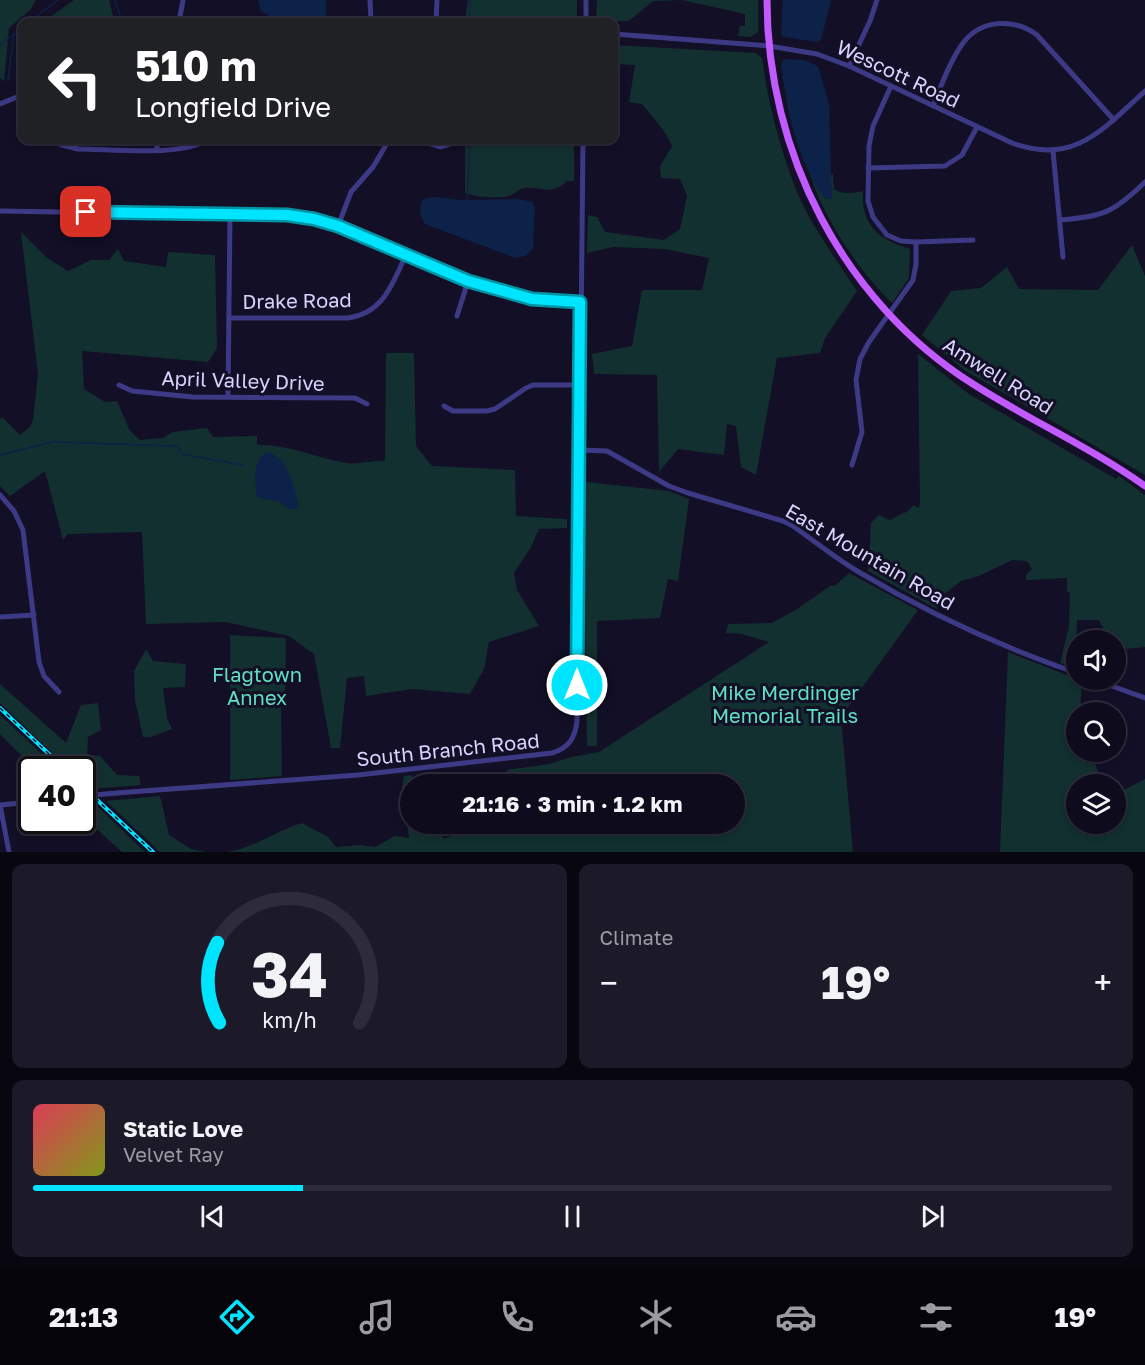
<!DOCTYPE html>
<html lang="en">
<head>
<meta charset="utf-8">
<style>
	body { margin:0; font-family:"Golos Text",sans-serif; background:#1c1929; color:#f1f3f6; height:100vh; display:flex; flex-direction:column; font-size:22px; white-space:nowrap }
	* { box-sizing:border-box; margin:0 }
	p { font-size:20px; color:#9b9ba3 }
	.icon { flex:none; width:33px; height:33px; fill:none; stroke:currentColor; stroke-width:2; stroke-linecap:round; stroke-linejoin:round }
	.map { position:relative; height:852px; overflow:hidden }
	.panel { display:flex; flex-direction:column; gap:12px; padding:12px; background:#08060f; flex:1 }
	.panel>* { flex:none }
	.guide { position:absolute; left:18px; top:18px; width:600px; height:126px; border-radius:12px; box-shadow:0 3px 9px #0003,0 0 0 2px #2e2b3b; background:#202124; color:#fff; overflow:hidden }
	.tools { position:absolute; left:1066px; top:630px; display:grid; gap:12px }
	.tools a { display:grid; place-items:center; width:60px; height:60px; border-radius:50%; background:#0e0b1c; box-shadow:0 3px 9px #0003,0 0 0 2px #2e2b3b; font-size:30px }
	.speed { position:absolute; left:18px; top:756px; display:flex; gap:12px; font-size:30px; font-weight:700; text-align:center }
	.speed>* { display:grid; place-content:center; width:78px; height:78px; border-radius:50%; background:#0e0b1c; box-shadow:0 3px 9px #0003,0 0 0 2px #2e2b3b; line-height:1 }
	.speed .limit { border:3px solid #111; border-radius:9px; background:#fff; color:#111 }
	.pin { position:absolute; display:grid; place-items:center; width:51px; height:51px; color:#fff; margin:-26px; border-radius:12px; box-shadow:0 3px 9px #0006 }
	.me { position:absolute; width:66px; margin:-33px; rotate:0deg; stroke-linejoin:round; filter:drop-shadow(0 0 4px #0008) }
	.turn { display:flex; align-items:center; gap:21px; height:126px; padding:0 18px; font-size:27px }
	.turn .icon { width:78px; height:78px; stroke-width:2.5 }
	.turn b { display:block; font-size:42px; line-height:51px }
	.big { font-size:45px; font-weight:700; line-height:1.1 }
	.panel .widget { flex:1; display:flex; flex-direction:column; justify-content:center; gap:9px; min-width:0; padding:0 21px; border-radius:12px; background:#1c1929 }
	.panel .dial { align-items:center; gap:0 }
	.dial svg { height:156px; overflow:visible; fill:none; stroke:#2e2b3b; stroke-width:7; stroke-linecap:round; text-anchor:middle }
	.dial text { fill:#f1f3f6; stroke:none }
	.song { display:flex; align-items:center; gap:18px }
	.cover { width:72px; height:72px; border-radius:9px; background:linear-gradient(135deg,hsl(350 70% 55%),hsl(70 70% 35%)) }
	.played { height:6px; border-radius:3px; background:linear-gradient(90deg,#00e5ff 25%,#2e2b3b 25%) }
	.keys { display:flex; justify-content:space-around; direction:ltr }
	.heat { display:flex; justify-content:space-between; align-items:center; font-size:33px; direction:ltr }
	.panel .tiles { flex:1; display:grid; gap:12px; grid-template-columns:1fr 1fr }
	.widget:last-child { grid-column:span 2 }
	.trip { position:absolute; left:400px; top:774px; width:345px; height:60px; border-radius:30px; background:#0e0b1c; box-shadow:0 3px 9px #0003,0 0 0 2px #2e2b3b; font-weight:700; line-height:60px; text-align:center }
	.dock { display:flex; height:96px; justify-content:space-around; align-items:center; background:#06040b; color:#9b9ba3 }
	.dock .icon { width:42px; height:42px }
	.dock .current { color:#00e5ff }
	.dock b { font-size:27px; color:#f1f3f6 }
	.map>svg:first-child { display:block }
	.green { fill:#12302f }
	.water { fill:#0c2248 }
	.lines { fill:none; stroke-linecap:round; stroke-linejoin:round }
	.stream { stroke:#0c2248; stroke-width:1.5 }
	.minor { stroke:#3d3a85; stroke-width:5 }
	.major { stroke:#c25bff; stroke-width:7 }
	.rail-casing { stroke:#00e5ff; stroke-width:4 }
	.rail { stroke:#130f26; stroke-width:1.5; stroke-dasharray:4.5; stroke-linecap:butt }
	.minor-bridge { stroke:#3d3a85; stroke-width:5 }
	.route-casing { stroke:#0095a6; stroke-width:15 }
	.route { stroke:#00e5ff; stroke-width:10 }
	.labels { text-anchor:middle; stroke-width:6; stroke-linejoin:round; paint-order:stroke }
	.street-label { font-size:20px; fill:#d9d4ff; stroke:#130f26 }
	.park-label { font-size:20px; fill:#5fe0c0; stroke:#130f26 }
</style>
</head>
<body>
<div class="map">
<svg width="1145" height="852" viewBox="0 0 1145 852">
	<rect width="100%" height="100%" fill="#130f26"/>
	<g class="green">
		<polygon points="0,0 36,0 30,10 9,28 4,81 0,78"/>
		<polygon points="74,0 109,0 113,16 109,22 43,22"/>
		<polygon points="468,0 577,0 577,22 465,22"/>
		<polygon points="597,0 758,0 758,32 751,37 738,36 740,26 745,26 745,14 682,0 653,1 629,21 598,22 596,19"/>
		<path d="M614 45 756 53 762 58C768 102 779 146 795 187 809 223 836 259 857 291L825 338 820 353 777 358 756 475 741 467 736 426 727 424 724 455 678 449 659 472 657 375 594 374 592 354 632 346 642 290H702L709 258 665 249 613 247 587 253 588 215 597 217 605 232 664 240 680 229 687 196 680 179 661 178 660 166 672 146 664 131 642 104 629 102 635 65 614 64Z"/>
		<path d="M465 140H574V181H567C550 198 539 184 521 189 517 191 513 195 508 196 497 199 476 197 465 193Z"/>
		<path d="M805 157 821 177 833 174 834 189C843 195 853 193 863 191 861 225 878 239 910 249L909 278 892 303C862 274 835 234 818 196 813 184 809 170 805 157Z"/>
		<path d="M21 232 46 257 68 271 91 260H109L118 249 124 261 166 267 168 252 215 255 217 348 208 362 82 351 84 389 105 402 117 401 130 431 140 440 163 438 173 432 207 428 213 437 257 436V445C289 444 316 458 347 463 359 465 372 460 385 461L386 353H414L416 446 432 466 515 470 516 516 567 519V528L539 529 531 547 514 573 517 590 539 626 489 642 484 669 470 694 412 689 366 696 364 676 347 678 340 748H331L314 654 289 636 226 622 146 624 142 532 68 534 63 540 45 471 10 496 0 486V419L2 417 20 435 30 427 33 420 38 374Z"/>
		<polygon points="1132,245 1145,276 1145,475 964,370 922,335 951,291 981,288 1007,267 1019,289 1098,290"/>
		<polygon points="918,354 969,394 1116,479 1119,476 1145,495 1145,647 1116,650 1116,640 1104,640 1110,635 1105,632 1099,620 1077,620 1076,663 1074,668 1060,663 1069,626 1070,592 1067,592 1067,578 1026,580 1026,575 1032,569 1027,561 1012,560 979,576 961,581 937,600 937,609 868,571 871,523 879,515 890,520 903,513 907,512 914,505 918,508 920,504"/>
		<polygon points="586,482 669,491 689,499 678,581 668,579 660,618 597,621 597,746 587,746 585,617"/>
		<path d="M849 573 918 610 841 717 853 852H227C254 848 276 831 302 823L328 837 336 847 360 845 375 847 395 836 409 838 402 788 404 776 412 775 414 784H411V824H436L444 839 481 824H735V784H554L542 776 507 784V770L550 764 571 757 599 752 769 642 742 634 726 633 728 624 772 623 797 609 830 586 836 585Z"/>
		<polygon points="230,635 286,638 285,697 281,699 282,776 230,780"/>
		<polygon points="146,649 153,661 186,664 185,687 163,688 167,718 172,729 151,737 143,737 135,700 134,671"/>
		<polygon points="1008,652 1082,681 1080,712 1077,712 1077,752 1090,752 1099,773 1107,784 1077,784 1077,824 1116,824 1116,794 1145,779 1145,852 1000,852"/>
		<polygon points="0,684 66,743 81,705 98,703 101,730 88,737 87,755 100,756 117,775 139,776 141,785 90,789 83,782 82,770 69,769 0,703"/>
		<polygon points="0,715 58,769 35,769 0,734"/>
		<polygon points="160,796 169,835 191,849 207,852 160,852 106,801"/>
		<polygon points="94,803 145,852 146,852 122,852 87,820"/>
	</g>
	<g class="water">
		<polygon points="258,0 326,0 326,22 280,22 261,11"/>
		<polygon points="783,0 830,0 831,2 821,39 818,42 783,37 781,33"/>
		<path d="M784 59 804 60 818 66 829 104 832 199H825C797 162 787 110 781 65Z"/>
		<path d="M433 197 461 200 518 199 533 202 535 209 533 248 525 256 515 258 425 224C420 216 418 208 423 199Z"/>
		<path d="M266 452C289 456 294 487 299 506L296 509H289L280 502 257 497C255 481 252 464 266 452Z"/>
	</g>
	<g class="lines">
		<g class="stream">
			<polyline points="115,0 121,18"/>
			<polyline points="29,22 58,0"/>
			<polyline points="469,22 470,0"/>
			<polyline points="0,45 22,28"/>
			<polyline points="8,81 14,34"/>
			<polyline points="255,143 259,140"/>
			<polyline points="467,201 470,140"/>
			<polyline points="0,455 53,442 177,446 181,453 186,455 243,465"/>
		</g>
		<g class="minor">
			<polyline points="370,0 371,22"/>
			<polyline points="179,22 183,0"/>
			<polyline points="436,22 437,0"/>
			<polyline points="586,22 586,0"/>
			<path d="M614 34 769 46 817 54 849 66 1012 143C1074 166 1103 129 1145 91"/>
			<polyline points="849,66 870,21 877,0"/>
			<polyline points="891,86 873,126 869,146 868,201 873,217 887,235 901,241 916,242 973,240"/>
			<polyline points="0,104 22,95"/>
			<path d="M933 106C941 86 950 61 963 43 981 19 1014 18 1037 35L1114 120"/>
			<path d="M53 140 62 145 78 149C111 149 182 157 207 140"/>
			<polyline points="419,140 441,147 453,143"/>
			<polyline points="157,150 157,140"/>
			<polyline points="1053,151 1063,257"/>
			<polyline points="868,168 945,166 962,155 977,127"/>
			<polyline points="0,211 300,216 338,226 468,281 541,301 580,302"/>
			<path d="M1060 220C1104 216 1113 213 1145 182"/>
			<polyline points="338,226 351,192 373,167 389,140"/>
			<polyline points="457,316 468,281"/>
			<path d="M229 318H348C384 313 392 284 406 255"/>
			<polyline points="119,385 132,391 193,397 355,398 367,404"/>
			<polyline points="228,397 230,215"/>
			<polyline points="444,406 453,411 487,411 495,409 526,388 533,385 579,385"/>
			<path d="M579 450 607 451 669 486 688 493 783 521 793 526C814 541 834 557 857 571 926 612 1001 647 1077 673"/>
			<polyline points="852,465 862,432 856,380 860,359 869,342 913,280 916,264 916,242"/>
			<polyline points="0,495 14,511 23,530 39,662 44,676 59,692"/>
			<polyline points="0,617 34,615"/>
			<polyline points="1095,680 1145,698"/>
			<path d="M117 793 358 775 552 753C569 748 575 738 577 721L583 140"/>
			<polyline points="0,805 9,852"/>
			<polyline points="0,805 32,802"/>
		</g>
		<path class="major" d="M767 0C767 152 843 302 973 384 1029 420 1090 447 1145 486"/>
		<defs>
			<g id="rail">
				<polyline points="0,708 66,770"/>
				<polyline points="82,786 153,852"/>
			</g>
		</defs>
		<use href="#rail" class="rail-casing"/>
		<use href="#rail" class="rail"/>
		<polyline class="minor-bridge" points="82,796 117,793"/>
	</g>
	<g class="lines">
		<defs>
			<polyline id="route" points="86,212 287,215 314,219 338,226 468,281 532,299 580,302 577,685"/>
		</defs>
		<use href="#route" class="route-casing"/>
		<use href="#route" class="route"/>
	</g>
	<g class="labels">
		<g class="street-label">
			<text transform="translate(898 74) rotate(25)" y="7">Wescott Road</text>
			<text transform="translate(297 301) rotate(-1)" y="7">Drake Road</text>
			<text transform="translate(998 376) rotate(32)" y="7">Amwell Road</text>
			<text transform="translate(243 381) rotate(2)" y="7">April Valley Drive</text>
			<text transform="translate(870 557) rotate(30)" y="7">East Mountain Road</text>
			<text transform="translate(448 750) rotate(-6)" y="7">South Branch Road</text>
		</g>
		<g class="park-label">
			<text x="257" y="682">Flagtown<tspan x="257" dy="23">Annex</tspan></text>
			<text x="785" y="700">Mike Merdinger<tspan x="785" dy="23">Memorial Trails</tspan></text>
		</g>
	</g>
</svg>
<div class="tools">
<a><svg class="icon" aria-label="sound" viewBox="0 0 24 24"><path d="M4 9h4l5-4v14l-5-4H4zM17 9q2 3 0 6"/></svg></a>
<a><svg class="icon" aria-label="search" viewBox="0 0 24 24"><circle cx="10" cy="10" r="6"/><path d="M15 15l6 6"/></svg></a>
<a><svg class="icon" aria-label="layers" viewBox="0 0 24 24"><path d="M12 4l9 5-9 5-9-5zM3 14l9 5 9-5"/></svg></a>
</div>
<div class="speed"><div class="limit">40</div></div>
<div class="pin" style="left:86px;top:212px;background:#d93025"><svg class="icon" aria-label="arrive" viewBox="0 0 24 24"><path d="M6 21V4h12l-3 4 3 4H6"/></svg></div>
<svg class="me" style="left:577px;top:685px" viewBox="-20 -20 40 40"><circle r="17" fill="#00e5ff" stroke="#fff" stroke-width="3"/><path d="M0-11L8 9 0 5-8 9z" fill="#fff"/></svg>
<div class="trip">21:16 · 3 min · 1.2 km</div>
<div class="guide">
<div class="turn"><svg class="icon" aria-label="left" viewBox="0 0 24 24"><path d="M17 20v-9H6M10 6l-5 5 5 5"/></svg><div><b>510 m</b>Longfield Drive</div></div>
</div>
</div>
<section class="panel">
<div class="tiles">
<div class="widget dial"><svg viewBox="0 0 100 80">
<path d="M14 69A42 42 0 1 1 86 69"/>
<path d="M14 69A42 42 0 0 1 13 28" stroke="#00e5ff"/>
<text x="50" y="56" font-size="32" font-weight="700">34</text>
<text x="50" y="72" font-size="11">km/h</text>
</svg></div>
<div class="widget"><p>Climate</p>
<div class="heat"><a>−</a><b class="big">19°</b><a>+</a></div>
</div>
<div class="widget">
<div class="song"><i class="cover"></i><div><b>Static Love</b><p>Velvet Ray</p></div></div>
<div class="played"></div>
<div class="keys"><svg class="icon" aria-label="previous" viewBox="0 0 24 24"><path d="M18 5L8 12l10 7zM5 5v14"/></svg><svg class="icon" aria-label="pause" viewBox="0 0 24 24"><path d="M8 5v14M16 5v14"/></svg><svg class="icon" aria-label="next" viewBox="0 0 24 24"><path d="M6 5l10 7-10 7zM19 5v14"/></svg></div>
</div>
</div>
</section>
<nav class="dock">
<b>21:13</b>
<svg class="icon current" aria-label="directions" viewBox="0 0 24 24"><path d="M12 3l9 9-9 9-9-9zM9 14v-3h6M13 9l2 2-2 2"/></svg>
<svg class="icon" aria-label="music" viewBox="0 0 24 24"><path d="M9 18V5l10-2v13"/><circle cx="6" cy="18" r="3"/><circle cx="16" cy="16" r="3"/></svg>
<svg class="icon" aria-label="phone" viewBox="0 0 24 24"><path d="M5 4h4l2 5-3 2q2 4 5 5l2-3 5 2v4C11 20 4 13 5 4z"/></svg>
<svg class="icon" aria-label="climate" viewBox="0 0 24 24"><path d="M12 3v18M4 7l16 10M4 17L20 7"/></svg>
<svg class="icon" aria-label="car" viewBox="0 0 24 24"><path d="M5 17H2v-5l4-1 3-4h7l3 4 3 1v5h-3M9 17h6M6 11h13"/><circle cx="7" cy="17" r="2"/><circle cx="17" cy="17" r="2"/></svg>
<svg class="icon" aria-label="filters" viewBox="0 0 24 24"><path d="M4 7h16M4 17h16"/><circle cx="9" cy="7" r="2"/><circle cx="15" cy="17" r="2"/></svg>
<b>19°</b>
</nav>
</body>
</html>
